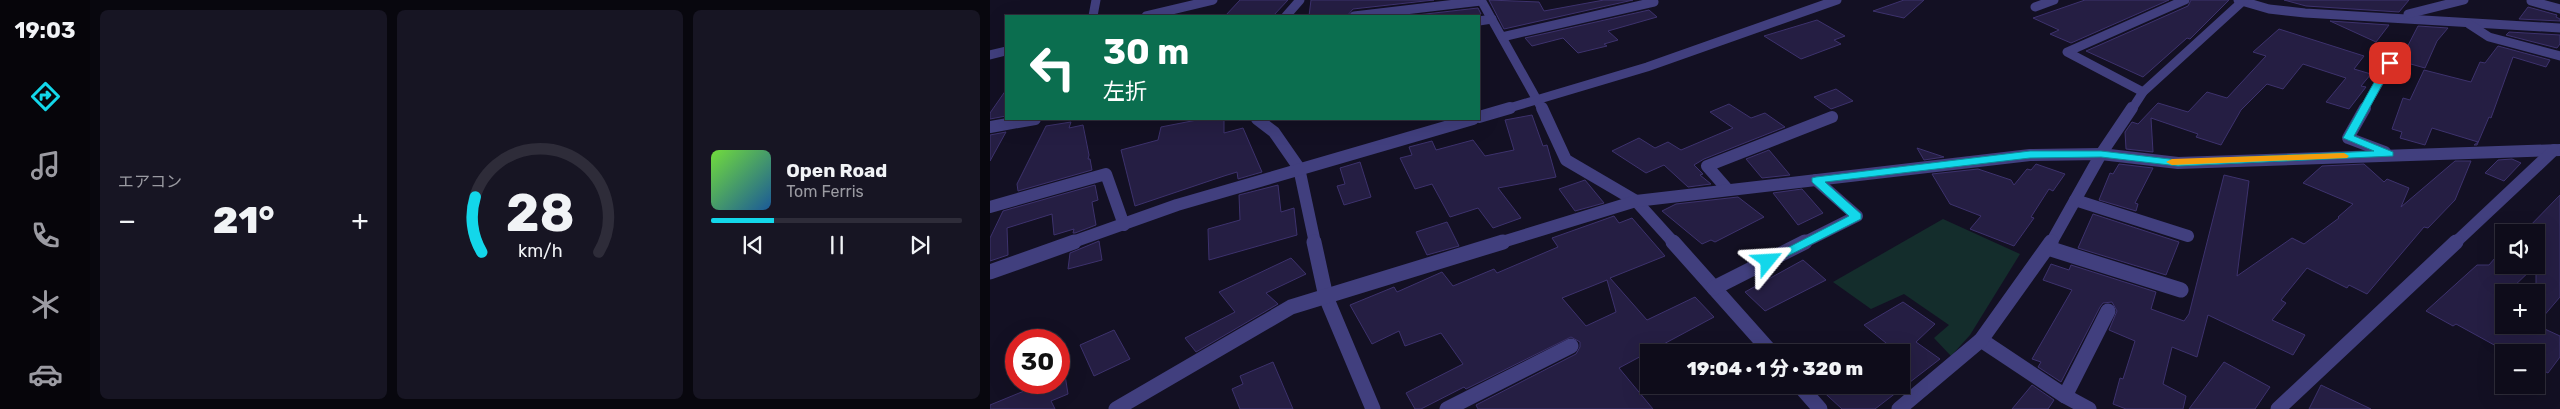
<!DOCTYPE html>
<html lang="ja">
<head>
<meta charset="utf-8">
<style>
	body { margin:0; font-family:Rubik,"Noto Sans JP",sans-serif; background:#171523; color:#f1f3f6; height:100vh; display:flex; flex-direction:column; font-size:19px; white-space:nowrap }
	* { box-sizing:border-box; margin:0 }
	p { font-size:16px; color:#9b9ba2 }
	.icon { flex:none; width:28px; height:28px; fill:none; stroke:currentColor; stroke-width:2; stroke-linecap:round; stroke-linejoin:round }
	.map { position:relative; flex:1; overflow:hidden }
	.drawer { display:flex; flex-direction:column; gap:10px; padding:10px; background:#08070e; width:900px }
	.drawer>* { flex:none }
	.guide { position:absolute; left:15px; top:15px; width:475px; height:105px; border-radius:0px; box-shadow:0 5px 20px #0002,0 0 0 1px #2e2c39; background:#0b6e4f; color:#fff; overflow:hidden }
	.controls { position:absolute; left:1505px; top:224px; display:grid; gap:10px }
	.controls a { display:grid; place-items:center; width:50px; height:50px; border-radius:0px; background:#0e0c1a; box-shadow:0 5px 20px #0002,0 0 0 1px #2e2c39; font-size:25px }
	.speed { position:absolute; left:15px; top:329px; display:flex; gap:10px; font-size:25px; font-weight:700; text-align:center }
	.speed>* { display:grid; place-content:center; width:65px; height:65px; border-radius:50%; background:#0e0c1a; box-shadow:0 5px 20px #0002,0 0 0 1px #2e2c39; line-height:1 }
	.speed .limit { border:8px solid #d22; background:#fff; color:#111 }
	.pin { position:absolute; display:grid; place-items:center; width:42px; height:42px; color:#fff; margin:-21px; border-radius:10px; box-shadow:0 2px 8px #0006 }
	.me { position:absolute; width:55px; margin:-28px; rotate:63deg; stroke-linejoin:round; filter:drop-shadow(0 0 4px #0008) }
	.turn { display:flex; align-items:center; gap:18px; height:105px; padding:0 15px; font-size:22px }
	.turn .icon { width:65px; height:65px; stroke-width:2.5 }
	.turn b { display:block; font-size:35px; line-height:42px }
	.big { font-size:38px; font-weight:800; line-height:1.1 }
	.drawer .tile { flex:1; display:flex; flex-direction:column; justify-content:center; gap:8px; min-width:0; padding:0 18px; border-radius:8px; background:#171523 }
	.drawer .dial { align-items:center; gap:0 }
	.dial svg { height:130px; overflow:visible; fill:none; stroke:#2e2c39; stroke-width:7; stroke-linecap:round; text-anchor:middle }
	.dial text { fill:#f1f3f6; stroke:none }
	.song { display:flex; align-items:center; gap:15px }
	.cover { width:60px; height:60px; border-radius:8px; background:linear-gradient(135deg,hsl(100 70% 55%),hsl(210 70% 35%)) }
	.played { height:5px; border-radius:2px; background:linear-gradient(90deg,#13d7ea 25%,#2e2c39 25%) }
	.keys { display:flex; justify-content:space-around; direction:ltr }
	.heat { display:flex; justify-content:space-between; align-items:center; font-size:28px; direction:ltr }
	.drawer .tiles { flex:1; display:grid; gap:10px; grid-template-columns:repeat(3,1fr) }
	.trip { position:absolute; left:650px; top:344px; width:270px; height:50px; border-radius:0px; background:#0e0c1a; box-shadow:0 5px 20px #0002,0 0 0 1px #2e2c39; font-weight:800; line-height:50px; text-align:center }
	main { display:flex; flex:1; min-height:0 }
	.dock { display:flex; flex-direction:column; width:90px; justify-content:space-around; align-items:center; background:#06050a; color:#9b9ba2 }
	.dock .icon { width:35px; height:35px }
	.dock .on { color:#13d7ea }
	.dock b { font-size:22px; color:#f1f3f6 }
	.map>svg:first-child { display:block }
	.green { fill:#142d2c }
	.building { fill:#251e43; stroke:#3d326d; fill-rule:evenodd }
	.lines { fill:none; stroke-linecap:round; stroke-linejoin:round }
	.minor-far2 { stroke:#413f7e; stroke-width:9 }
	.minor-far1 { stroke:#413f7e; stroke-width:12 }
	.minor { stroke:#413f7e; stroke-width:15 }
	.route { fill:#13d7ea; stroke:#0c8c98 }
	.slow { fill:#f59e0b }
</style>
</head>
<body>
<main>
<nav class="dock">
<b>19:03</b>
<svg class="icon on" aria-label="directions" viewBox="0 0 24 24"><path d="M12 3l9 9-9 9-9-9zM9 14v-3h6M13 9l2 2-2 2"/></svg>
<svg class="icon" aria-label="music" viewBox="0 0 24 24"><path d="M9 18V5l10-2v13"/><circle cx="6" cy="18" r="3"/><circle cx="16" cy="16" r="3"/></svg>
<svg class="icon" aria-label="phone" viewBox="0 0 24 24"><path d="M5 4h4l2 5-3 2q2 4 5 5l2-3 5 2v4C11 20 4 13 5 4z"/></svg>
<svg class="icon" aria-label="climate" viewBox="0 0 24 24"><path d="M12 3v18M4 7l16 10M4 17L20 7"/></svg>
<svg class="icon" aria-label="car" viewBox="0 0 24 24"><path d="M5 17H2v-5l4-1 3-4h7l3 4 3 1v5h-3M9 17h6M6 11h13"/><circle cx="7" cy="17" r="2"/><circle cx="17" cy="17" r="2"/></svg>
</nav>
<section class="drawer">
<div class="tiles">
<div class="tile"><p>エアコン</p>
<div class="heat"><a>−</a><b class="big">21°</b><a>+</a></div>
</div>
<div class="tile dial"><svg viewBox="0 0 100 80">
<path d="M14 69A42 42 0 1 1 86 69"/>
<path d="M14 69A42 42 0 0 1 10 35" stroke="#13d7ea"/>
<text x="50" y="56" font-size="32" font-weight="700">28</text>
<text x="50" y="72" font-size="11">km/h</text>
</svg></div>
<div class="tile">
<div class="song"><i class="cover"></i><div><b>Open Road</b><p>Tom Ferris</p></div></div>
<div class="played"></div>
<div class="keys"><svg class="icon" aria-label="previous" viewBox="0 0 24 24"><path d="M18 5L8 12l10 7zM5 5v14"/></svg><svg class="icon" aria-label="pause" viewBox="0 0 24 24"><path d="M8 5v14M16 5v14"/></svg><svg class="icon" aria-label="next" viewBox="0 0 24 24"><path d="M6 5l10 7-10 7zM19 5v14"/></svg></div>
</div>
</div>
</section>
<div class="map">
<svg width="1570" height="409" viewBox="0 0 1570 409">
	<rect width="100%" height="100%" fill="#131023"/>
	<polygon class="green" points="953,219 1030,254 980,335 961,356 944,338 959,325 914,294 881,309 843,282"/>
	<g class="building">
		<polygon points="250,0 298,0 283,16 235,16"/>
		<polygon points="321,0 444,0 363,9 357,16 319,16"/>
		<polygon points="499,0 549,2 554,11 614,0 643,0 514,29"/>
		<polygon points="914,0 934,0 914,18 883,11"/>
		<polygon points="1095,0 1179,0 1081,43 1060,34 1069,30 1043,18"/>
		<polygon points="1201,0 1239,0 1200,39 1197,38 1153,77 1096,51 1198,6"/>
		<polygon points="1294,0 1419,0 1409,12 1316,6"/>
		<polygon points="1538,7 1567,15 1566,17 1570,19 1570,21 1529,19"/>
		<polygon points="488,8 491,14 485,16 418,16"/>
		<polygon points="659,10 667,17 618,31 628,40 614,44 617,46 588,53 573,38 542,46 535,38"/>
		<polygon points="827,20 855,36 844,40 851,44 811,59 774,36"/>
		<polygon points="1340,21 1399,25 1386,42"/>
		<polygon points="1428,26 1458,28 1447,41 1435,68 1410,61"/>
		<polygon points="1289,29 1374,56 1364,69 1381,74 1371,86 1376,87 1359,109 1336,102 1356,78 1313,64 1293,89 1277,84 1251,110 1231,145 1206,137 1208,134 1161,118 1163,152 1136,149 1135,132 1142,122 1148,124 1168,103 1198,112 1217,92 1237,98 1276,56 1263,52"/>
		<polygon points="1519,32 1570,35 1570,44 1567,48 1516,35"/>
		<polygon points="1508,46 1560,60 1556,67 1523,57 1501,118 1499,117 1487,145 1484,145 1488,142 1442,128 1435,145 1410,138 1412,132 1402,129 1413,98 1420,100 1434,70 1481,82 1490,62 1495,63"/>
		<polygon points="846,89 863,101 841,109 824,97"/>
		<polygon points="16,90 16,116 0,119 0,113"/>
		<polygon points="739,104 761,118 775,113 795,127 714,159 704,165 713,174 710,175 721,184 698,187 674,165 656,173 622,151 649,138 665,148 678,142 691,150 743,128 720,112"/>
		<polygon points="542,115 553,146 557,145 566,177 508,188 531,218 503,228 488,208 460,217 442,184 425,189 410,158 422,155 419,147 442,141 446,150 483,140 495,156 524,150 515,120"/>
		<polygon points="212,119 234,119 234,133 253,128 272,172 248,179 247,172 234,176 145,206 131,150 168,140 171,127"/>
		<polygon points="81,122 79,128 93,125 99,155 98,159 100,159 102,170 28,191 27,184 56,126"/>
		<polygon points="16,132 0,161 0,135"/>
		<polygon points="927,148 954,157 934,160"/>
		<polygon points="779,150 800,175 772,178 756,159"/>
		<polygon points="1522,159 1531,163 1514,181 1495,173 1508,160"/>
		<polygon points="1465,161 1481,161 1465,200 1438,228 1434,227 1377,294 1359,285 1357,288 1317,268 1291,300 1296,303 1282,320 1315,335 1303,355 1218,315 1207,357 1182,347 1173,384 1196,396 1193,409 1136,409 1123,404 1130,378 1133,379 1145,341 1119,330 1127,311 1122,302 1113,303 1110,307 1071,382 1048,367 1051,362 1042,359 1082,290 1053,280 1061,264 1079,270 1081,265 1166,292 1161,309 1194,321 1199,314 1234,175 1259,181 1247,276 1302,238 1314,244 1349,218 1348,217 1363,204 1313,183 1332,166 1374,164 1394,182 1397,179 1419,188 1411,207"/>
		<polygon points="370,162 381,197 354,205 347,186 355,184 350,168"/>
		<polygon points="1046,164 1075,174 1063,191 1059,189 1041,217 1044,218 1024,246 980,229 991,216 960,204 942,174 988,169 1021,180 1024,185 1037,169 1041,170"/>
		<polygon points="1129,164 1163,168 1145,203 1148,204 1146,211 1109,200 1120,173 1123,174"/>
		<polygon points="595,180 614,203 585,211 569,189"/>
		<polygon points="105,185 108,200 102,202 106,225 85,233 83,233 84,229 64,235 62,214 17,228 18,255 0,261 0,238 13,211"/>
		<polygon points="288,185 291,212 304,208 307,235 219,260 218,229 250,220 249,195"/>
		<polygon points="812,189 833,213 808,225 783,193"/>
		<polygon points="1570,195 1570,297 1546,325 1570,336 1570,357 1558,373 1546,367 1546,352 1517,352 1466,324 1463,326 1436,311 1487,265 1499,265 1505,258 1514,263 1514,265 1546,265 1518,292 1514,292 1514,325 1546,325 1546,232 1534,232"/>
		<polygon points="748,197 774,217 725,242 721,240 712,244 672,211 686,204"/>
		<polygon points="1103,214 1189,242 1176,275 1088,248"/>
		<path d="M624 216 629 223 642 218 675 256 620 278 657 320 705 297 724 317 629 368 663 409H488L486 405 586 354 590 347V342L581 337 476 389 474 387 431 409H425L416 393 473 364 451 333 415 346 409 331 382 344 360 305 404 287 407 292 452 272 463 286 504 269 507 273 568 247 562 238ZM617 280 626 312 596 326 572 298Z"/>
		<polygon points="457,222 469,246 437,255 426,232"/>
		<polygon points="109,241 112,260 78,269 80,253"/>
		<polygon points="301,258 316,274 276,293 288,304 206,352 195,338 245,312 229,292"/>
		<polygon points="813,260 836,280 775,311 755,292"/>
		<polygon points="913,302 945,324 926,342 950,359 885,409 852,409 826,385 911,385 911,352 907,352 874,325"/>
		<polygon points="124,330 140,359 104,376 90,345"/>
		<polygon points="283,362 303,409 250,409 242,389 253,384 250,376"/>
		<polygon points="1234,362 1280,387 1265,409 1199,409"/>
		<polygon points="75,375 78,394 61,401 65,409 0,409 0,405 56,382 69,382 69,377"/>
		<polygon points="1042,385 1064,400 1058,409 1022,409"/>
		<polygon points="1331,385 1381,409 1319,409"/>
	</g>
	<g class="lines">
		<g class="minor-far2">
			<polyline points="491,0 552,109"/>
			<polyline points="1248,0 1279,9 1315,13 1570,28"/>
			<polyline points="1541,1 1570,9"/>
			<polyline points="1045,7 1064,0"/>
			<polyline points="1418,14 1474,0"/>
			<polyline points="103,16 106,0"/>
			<polyline points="156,16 223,0"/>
			<polyline points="296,16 310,0"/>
			<polyline points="364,16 491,1"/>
			<polyline points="489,21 502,19"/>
			<polyline points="1479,24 1499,37 1570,56"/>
			<polyline points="512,37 664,2"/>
			<polyline points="0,55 16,51"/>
			<polyline points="1153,92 1077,52 1195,0"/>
			<polyline points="516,109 657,67 847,0"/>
			<polyline points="1142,109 1153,92 1254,0"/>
			<polyline points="1374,109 1408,49"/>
		</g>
		<g class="minor-far1">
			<polyline points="552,108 576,160 646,201 684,243"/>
			<polyline points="1375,108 1358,138 1395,152"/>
			<polyline points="489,117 520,108"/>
			<polyline points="267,119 284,132 309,168 325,243"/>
			<polyline points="0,127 45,119"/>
			<polyline points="738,190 717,166 842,117"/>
			<polyline points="1085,200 1198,236"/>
			<polyline points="0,207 116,174 134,225"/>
			<polyline points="80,243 187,205 483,119"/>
			<polyline points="509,243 646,201 1040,155 1111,154 1188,163 1570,150"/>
			<polyline points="813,243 867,216 826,180"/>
			<polyline points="1061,243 1111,154 1142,108"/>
			<polyline points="1465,243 1564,150"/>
		</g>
		<g class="minor">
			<polyline points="324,242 336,297 383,409"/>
			<polyline points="683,242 781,352"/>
			<polyline points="1058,248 1191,290"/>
			<polyline points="0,272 84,242"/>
			<polyline points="724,288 815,242"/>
			<polyline points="991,340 1075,396 1099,409"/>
			<polyline points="809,385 830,409"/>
			<polyline points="1075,396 1118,311"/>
			<polyline points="126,409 301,307 513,242"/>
			<polyline points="457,409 581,346"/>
			<polyline points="909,409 991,340 1061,242"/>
			<polyline points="1288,409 1466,242"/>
		</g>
	</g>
	<polygon class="route" points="1396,61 1404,63 1364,136 1403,152 1403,156 1188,166 1111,157 1040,158 835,182 871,214 871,219 782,264 778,265 772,261 859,216 822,182 822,178 826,177 1040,151 1111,151 1188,160 1384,151 1353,138"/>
	<polygon class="slow" points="1354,153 1359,156 1357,158 1182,165 1176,162 1182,159"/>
</svg>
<div class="controls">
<a><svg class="icon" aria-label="sound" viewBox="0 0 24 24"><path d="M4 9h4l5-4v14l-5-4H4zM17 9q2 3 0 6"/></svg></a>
<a>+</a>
<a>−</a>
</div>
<div class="speed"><div class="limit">30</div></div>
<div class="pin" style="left:1400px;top:63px;background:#d93025"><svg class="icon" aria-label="arrive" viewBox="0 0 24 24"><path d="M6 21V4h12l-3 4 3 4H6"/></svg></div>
<svg class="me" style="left:778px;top:261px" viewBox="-20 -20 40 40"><path d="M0-17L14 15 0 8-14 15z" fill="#13d7ea" stroke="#fff" stroke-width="4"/></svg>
<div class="trip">19:04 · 1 分 · 320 m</div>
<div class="guide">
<div class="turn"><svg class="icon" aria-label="left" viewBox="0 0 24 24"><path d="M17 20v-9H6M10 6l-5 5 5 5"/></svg><div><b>30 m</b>左折</div></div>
</div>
</div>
</main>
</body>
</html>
